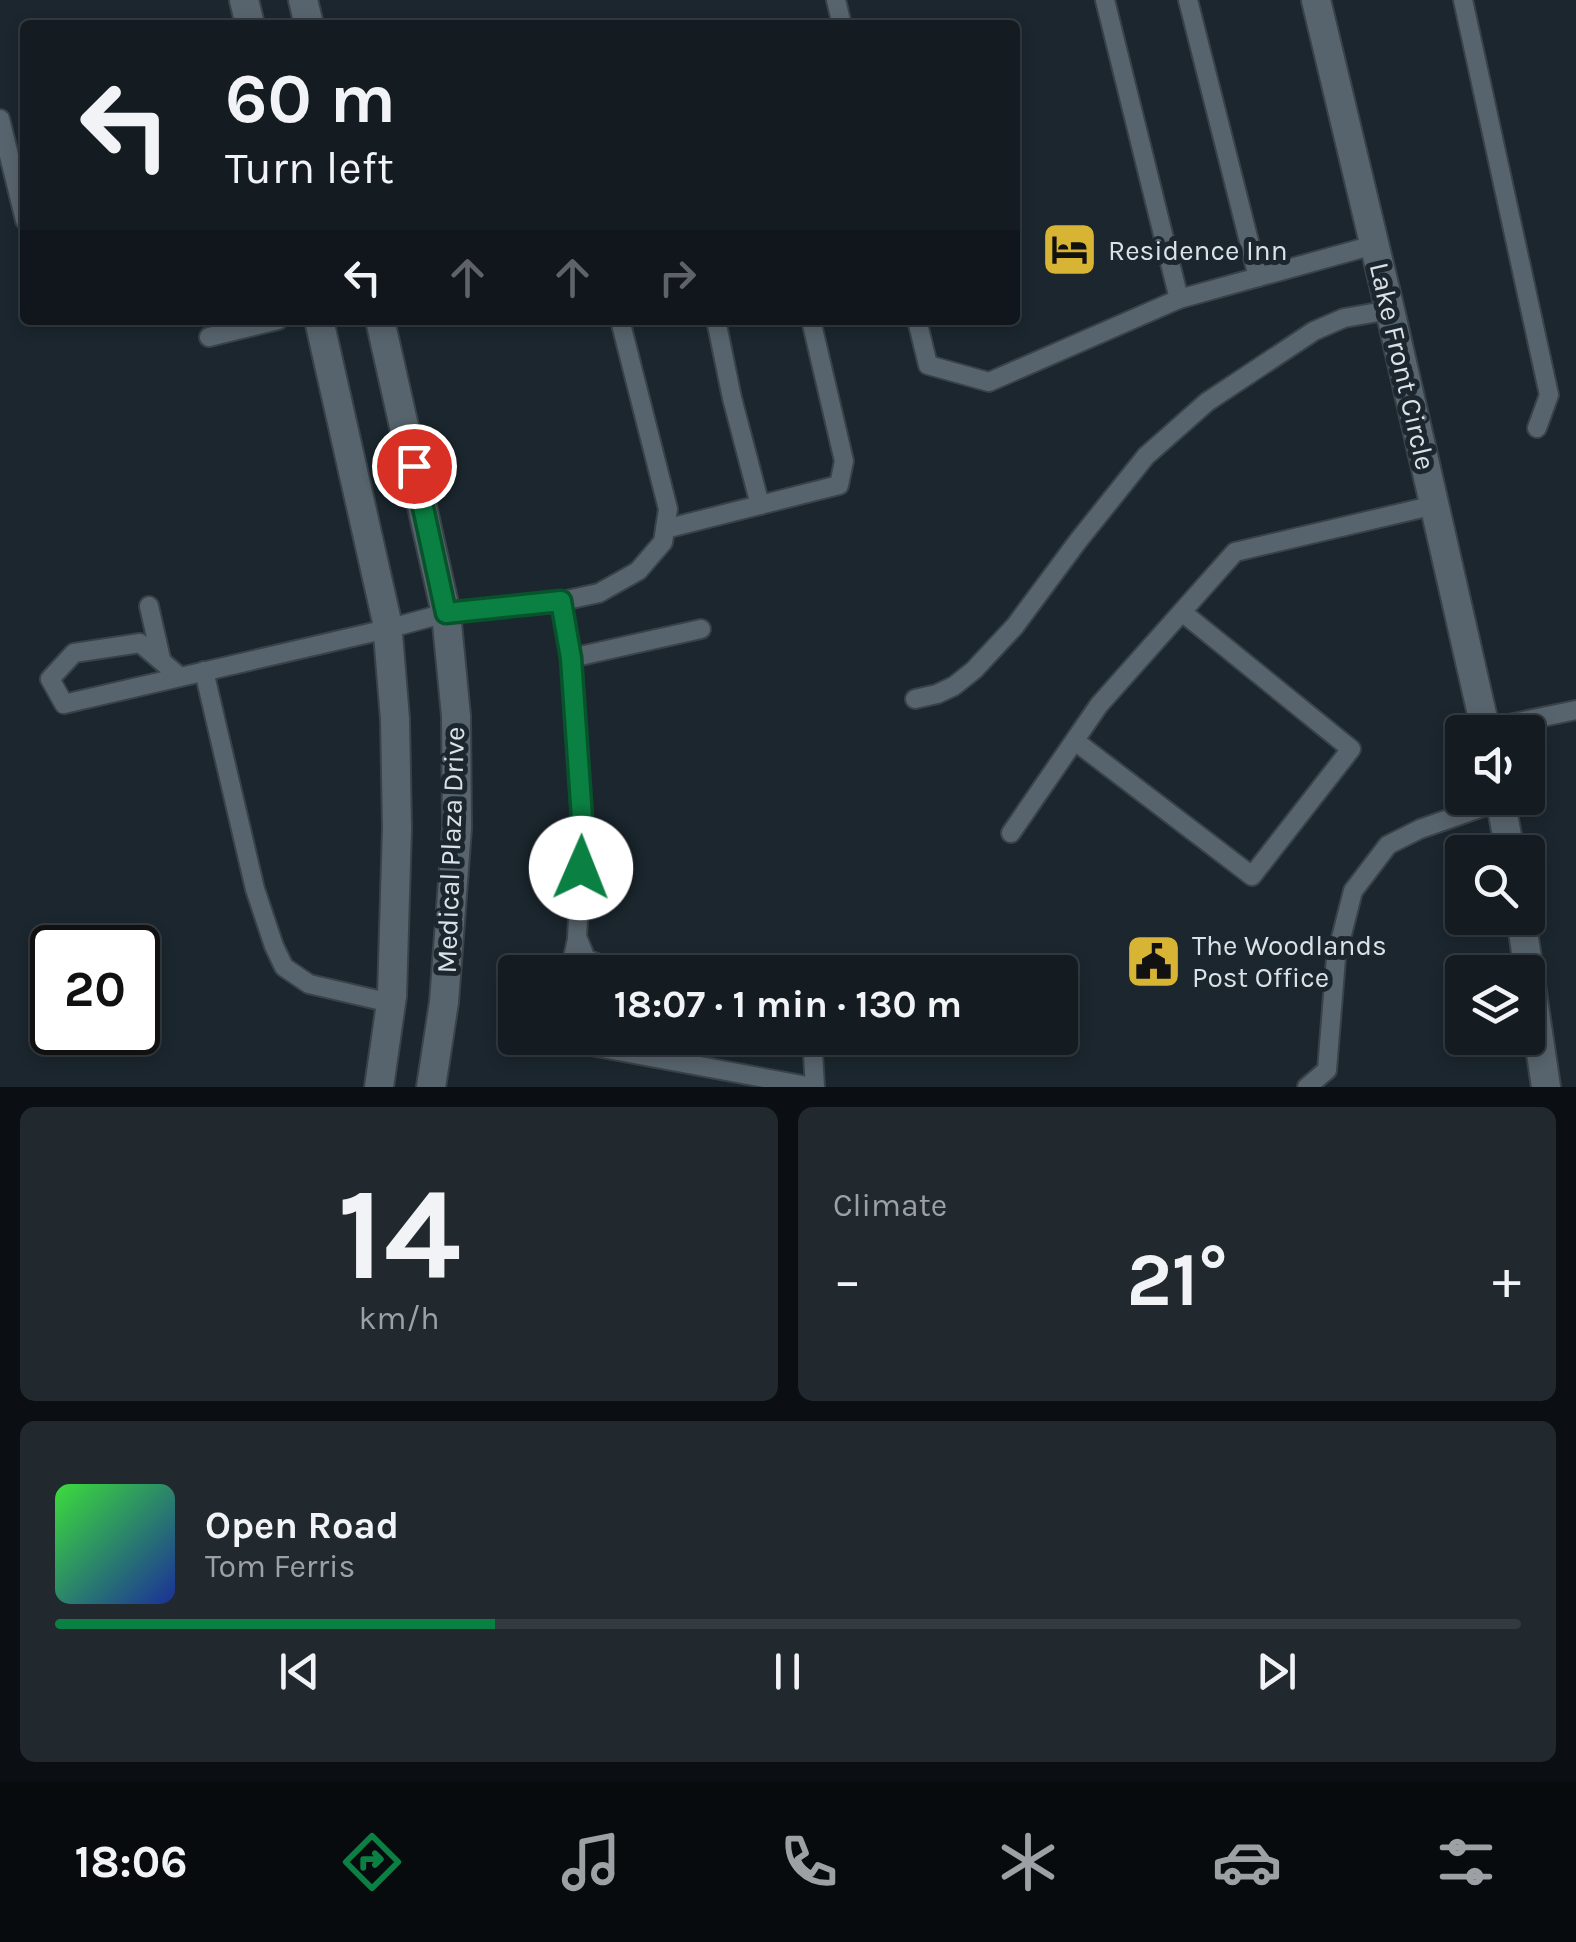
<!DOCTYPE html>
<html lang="en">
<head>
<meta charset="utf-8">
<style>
	body { margin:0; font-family:Karla,sans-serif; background:#21292f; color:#f1f3f6; height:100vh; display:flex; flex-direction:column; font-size:38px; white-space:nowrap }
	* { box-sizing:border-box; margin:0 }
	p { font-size:32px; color:#9da1a5 }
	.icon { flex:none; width:55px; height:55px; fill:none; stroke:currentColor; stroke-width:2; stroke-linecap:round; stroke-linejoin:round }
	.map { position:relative; height:1087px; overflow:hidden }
	.panel { display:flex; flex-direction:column; gap:20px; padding:20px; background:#0b0f13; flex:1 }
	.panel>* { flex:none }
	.guide { position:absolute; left:20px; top:20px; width:1000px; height:305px; border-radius:10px; box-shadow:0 5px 15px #0003,0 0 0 2px #333a40; background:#141c22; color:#f1f3f6; overflow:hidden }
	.buttons { position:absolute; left:1445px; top:715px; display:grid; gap:20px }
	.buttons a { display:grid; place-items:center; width:100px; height:100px; border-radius:10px; background:#141c22; box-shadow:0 5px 15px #0003,0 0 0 2px #333a40; font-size:50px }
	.speed { position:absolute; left:30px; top:925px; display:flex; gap:20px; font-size:50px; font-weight:700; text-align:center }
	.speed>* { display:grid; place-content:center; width:130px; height:130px; border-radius:50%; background:#141c22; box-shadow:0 5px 15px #0003,0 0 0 2px #333a40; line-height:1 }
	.speed .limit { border:5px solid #111; border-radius:15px; background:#fff; color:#111 }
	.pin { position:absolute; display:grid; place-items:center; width:85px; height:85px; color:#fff; margin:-42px; border:5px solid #fff; border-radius:50%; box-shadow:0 2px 10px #0007 }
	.me { position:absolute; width:110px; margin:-55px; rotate:1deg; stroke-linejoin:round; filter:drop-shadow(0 0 8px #0008) }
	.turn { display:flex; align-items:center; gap:35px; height:210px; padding:0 40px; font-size:45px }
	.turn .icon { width:130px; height:130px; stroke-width:2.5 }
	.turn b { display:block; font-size:70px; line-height:85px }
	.lanes { display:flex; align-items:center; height:95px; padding:0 40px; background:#0003; justify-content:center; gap:50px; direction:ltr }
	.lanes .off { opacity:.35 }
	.big { font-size:75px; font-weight:700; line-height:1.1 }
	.panel .card { flex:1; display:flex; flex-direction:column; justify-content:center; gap:15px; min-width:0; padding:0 35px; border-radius:15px; background:#21292f }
	.panel .dial { align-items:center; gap:0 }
	.dial b { font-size:130px; line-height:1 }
	.song { display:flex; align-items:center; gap:30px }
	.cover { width:120px; height:120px; border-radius:15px; background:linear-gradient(135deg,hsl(120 70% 55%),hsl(230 70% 35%)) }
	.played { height:10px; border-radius:5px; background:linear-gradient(90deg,#0b8043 30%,#333a40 30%) }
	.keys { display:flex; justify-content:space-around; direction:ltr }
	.heat { display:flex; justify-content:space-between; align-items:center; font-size:55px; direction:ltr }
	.panel .tiles { flex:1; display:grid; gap:20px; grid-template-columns:1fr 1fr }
	.card:last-child { grid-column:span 2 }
	.trip { position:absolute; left:498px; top:955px; width:580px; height:100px; border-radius:10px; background:#141c22; box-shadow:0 5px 15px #0003,0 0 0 2px #333a40; font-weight:700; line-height:100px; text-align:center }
	.dock { display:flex; height:160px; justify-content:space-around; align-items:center; background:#080b0e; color:#9da1a5 }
	.dock .icon { width:70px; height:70px }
	.dock .current { color:#0b8043 }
	.dock b { font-size:45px; color:#f1f3f6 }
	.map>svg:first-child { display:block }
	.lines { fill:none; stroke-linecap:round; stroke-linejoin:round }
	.service-casing { stroke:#394248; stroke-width:22 }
	.minor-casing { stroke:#394248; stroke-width:32 }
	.tertiary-casing { stroke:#394248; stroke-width:32 }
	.service { stroke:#58646d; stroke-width:18 }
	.minor { stroke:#58646d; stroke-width:28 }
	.tertiary { stroke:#58646d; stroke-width:28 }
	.route-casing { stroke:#07532c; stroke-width:25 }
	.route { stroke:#0b8043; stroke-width:18 }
	.labels { text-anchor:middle; stroke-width:10; stroke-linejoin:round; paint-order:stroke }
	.poi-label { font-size:28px; fill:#dbe2e7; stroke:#1b262e; text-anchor:start }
	.street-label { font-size:28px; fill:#dbe2e7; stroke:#1b262e }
</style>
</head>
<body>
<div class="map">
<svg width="1576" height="1087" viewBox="0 0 1576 1087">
	<rect width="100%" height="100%" fill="#1b262e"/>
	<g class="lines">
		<defs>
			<g id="service">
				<polyline points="836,0 842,25"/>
				<polyline points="1105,0 1179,299 1374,245"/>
				<polyline points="1188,0 1258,277"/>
				<polyline points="1463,0 1549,395 1537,428"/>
				<polyline points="0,119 25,220"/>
				<polyline points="716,320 732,398 760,505"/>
				<polyline points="917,320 928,365 989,382 1179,299"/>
				<polyline points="209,337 278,320"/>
				<polyline points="665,529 839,485 844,461 811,320"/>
				<polyline points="561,601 571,658 583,833 577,937 586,959 605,966 641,972"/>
				<polyline points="149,606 161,659"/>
				<polyline points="571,658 701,629"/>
				<polyline points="204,671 255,889 274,946 284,967 309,984 391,1003"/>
				<polyline points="180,677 140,643 74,653 50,679 64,704 387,629 446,613 553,603 599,593 638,571 663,542 668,509 620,320"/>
				<polyline points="915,699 937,694 954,686 974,670 1015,626 1078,541 1146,456 1207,402 1314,331 1344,318 1390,310"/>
				<polyline points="1485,729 1576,710"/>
				<polyline points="1075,741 1252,876 1351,749 1182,612"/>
				<polyline points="1011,833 1099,705 1235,552 1435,505"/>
				<polyline points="570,972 577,939"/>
				<polyline points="568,1038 575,1043 813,1087"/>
				<polyline points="812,1038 815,1087"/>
				<polyline points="1307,1087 1327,1070 1336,958 1353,891 1388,845 1420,829 1500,801"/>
			</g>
			<g id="minor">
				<polyline points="244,0 250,25"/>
				<polyline points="303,0 309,25"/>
				<polyline points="319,320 387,622 395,719 397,828 392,996 379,1087"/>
				<polyline points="380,320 446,613 456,716 457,828 444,1002 431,1087"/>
			</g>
			<g id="tertiary">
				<polyline points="1316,0 1390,310 1486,732"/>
				<polyline points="1500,798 1510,852"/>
				<polyline points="1521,918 1546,1087"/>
			</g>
		</defs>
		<use href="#service" class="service-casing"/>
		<use href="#minor" class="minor-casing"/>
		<use href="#tertiary" class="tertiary-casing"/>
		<use href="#service" class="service"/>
		<use href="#minor" class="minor"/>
		<use href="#tertiary" class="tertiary"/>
	</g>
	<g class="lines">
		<defs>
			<polyline id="route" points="414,466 446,613 561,601 571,658 583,833 581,868"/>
		</defs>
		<use href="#route" class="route-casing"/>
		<use href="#route" class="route"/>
	</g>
	<defs>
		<symbol id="hotel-square" viewBox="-11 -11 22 22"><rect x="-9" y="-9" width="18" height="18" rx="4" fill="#d8b434" stroke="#1b262e"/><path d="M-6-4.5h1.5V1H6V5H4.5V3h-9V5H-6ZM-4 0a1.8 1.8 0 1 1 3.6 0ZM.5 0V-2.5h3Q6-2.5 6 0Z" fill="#111"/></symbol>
		<symbol id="civic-square" viewBox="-11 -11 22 22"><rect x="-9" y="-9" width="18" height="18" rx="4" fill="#d8b434" stroke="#1b262e"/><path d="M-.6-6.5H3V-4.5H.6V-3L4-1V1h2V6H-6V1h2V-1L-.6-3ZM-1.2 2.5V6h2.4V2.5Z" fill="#111"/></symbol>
	</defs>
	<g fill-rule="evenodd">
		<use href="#hotel-square" x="1038" y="218" width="63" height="63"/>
		<use href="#civic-square" x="1122" y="930" width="63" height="63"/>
	</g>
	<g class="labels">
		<g class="poi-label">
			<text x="1108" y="260">Residence Inn</text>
			<text x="1192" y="955">The Woodlands<tspan x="1192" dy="32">Post Office</tspan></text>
		</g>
		<g class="street-label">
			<text transform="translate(1403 366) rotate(77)" y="10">Lake Front Circle</text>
			<text transform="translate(450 850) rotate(-88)" y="10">Medical Plaza Drive</text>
		</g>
	</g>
</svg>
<div class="buttons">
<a><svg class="icon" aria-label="sound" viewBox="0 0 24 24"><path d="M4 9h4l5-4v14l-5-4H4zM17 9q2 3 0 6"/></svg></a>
<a><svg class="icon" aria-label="search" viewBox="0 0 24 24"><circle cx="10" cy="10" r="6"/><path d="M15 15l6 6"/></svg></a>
<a><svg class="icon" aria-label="layers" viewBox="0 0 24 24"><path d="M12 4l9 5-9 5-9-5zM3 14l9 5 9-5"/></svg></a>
</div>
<div class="speed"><div class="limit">20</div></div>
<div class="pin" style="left:414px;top:466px;background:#d93025"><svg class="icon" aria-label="arrive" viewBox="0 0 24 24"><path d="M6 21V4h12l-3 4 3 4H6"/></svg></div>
<svg class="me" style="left:581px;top:868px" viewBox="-20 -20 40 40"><circle r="19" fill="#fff"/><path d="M0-13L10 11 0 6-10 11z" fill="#0b8043"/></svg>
<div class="trip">18:07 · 1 min · 130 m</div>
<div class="guide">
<div class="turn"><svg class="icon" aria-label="left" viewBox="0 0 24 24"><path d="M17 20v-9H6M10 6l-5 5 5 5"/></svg><div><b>60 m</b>Turn left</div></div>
<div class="lanes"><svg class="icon" aria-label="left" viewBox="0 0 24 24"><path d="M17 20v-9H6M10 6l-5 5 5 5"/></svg><svg class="icon off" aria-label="ahead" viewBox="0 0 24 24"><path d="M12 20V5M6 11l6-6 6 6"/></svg><svg class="icon off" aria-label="ahead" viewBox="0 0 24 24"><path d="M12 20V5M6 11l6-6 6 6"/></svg><svg class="icon off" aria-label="right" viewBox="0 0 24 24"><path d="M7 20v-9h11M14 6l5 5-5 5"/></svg></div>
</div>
</div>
<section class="panel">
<div class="tiles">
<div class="card dial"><b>14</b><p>km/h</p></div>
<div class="card"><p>Climate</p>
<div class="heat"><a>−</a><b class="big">21°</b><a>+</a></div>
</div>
<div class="card">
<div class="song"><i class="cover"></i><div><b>Open Road</b><p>Tom Ferris</p></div></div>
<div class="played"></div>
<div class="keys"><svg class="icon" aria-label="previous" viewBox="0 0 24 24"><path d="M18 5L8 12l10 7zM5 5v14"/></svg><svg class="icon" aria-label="pause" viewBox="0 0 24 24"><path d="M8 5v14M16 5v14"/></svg><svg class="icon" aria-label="next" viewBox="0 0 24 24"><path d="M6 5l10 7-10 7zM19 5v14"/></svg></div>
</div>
</div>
</section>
<nav class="dock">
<b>18:06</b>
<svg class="icon current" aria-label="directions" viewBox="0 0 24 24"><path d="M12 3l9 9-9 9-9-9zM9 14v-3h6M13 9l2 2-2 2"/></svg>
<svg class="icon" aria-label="music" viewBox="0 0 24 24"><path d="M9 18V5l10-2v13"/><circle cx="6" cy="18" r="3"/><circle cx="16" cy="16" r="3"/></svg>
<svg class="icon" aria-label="phone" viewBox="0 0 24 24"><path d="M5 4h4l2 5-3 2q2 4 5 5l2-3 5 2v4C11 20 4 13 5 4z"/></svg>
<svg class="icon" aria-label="climate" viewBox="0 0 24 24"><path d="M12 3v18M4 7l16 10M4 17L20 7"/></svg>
<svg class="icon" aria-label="car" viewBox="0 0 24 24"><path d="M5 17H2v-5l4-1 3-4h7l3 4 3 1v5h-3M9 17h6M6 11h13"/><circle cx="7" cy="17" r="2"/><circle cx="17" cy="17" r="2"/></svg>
<svg class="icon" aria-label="filters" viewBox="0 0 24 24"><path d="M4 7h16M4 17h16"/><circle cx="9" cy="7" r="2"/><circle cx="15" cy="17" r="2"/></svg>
</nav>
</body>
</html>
